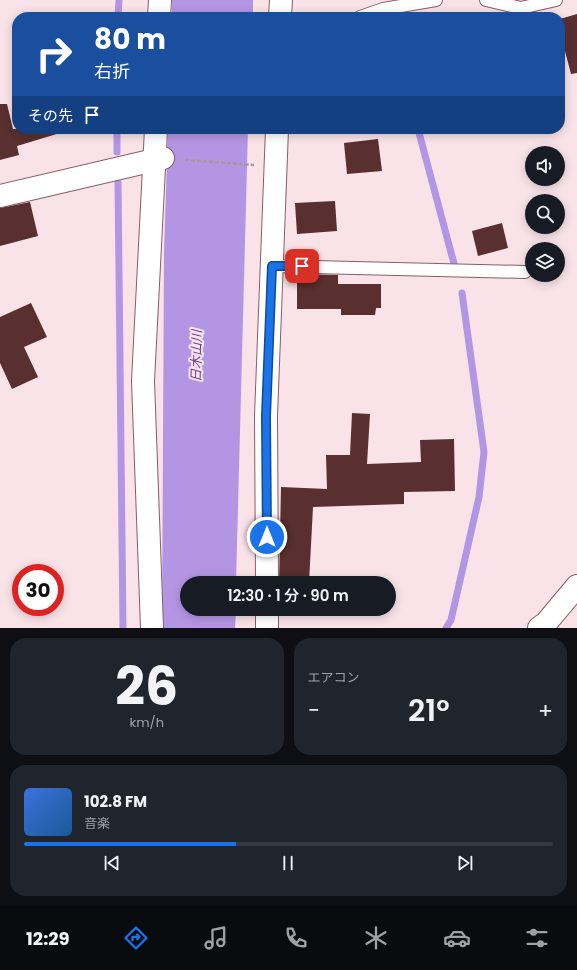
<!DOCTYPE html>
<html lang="ja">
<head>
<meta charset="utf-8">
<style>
	body { margin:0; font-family:Poppins,"Noto Sans JP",sans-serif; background:#20242c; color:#f1f3f6; height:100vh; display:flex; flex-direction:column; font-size:15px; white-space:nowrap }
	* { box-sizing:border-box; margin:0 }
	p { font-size:13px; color:#9ea1a6 }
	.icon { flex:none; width:22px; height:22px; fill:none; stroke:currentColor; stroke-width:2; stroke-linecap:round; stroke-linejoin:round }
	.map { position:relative; height:628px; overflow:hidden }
	.sheet { display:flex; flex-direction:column; gap:10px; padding:10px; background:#0d0f14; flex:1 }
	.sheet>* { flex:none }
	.hud { position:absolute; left:12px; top:12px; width:553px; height:122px; border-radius:16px; box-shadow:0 2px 10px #0003; background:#1a4fa0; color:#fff; overflow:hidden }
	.buttons { position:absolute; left:525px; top:146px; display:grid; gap:8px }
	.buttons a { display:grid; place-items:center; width:40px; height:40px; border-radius:50%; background:#171b24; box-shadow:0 2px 10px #0003; font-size:20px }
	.speed { position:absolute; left:12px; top:564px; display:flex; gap:8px; font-size:20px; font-weight:700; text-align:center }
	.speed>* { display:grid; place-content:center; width:52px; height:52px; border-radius:50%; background:#171b24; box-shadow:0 2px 10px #0003; line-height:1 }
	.speed .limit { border:6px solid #d22; background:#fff; color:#111 }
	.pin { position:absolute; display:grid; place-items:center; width:34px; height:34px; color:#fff; margin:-17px; border-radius:8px; box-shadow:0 2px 6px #0006 }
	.me { position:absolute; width:44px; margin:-22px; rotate:0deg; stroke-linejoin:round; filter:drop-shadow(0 0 3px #0008) }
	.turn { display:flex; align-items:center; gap:14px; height:84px; padding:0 16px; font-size:18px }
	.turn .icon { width:52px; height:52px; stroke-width:2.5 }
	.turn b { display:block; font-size:28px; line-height:34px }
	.then { display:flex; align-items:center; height:38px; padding:0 16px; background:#0003; gap:8px; font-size:15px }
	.big { font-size:30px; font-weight:600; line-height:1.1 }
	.sheet .card { flex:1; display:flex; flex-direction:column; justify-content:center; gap:6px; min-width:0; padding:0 14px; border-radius:16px; background:#20242c }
	.sheet .dial { align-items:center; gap:0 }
	.dial b { font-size:52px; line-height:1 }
	.song { display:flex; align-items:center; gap:12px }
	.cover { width:48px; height:48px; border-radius:6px; background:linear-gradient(135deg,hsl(220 70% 55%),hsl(210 70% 35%)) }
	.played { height:4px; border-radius:2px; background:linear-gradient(90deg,#1a73e8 40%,#363941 40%) }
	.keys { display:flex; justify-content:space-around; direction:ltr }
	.heat { display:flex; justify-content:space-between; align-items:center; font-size:22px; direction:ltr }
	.sheet .tiles { flex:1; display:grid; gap:10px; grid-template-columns:1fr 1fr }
	.card:last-child { grid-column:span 2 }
	.trip { position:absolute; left:180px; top:576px; width:216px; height:40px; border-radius:20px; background:#171b24; box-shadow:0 2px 10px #0003; font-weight:600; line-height:40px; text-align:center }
	.tabs { display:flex; height:64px; justify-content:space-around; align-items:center; background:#090b0e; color:#9ea1a6 }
	.tabs .icon { width:28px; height:28px }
	.tabs .selected { color:#1a73e8 }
	.tabs b { font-size:18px; color:#f1f3f6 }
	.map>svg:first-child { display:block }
	.water { fill:#b495e3 }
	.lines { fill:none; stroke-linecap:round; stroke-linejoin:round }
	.stream { stroke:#b495e3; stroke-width:7 }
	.building { fill:#592f2f }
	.lane-casing { stroke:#895c68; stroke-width:14 }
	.street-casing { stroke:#895c68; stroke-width:24 }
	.highway-casing { stroke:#895c68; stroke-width:24 }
	.path { stroke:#ac969b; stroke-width:2.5; stroke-dasharray:4 2; stroke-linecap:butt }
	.lane { stroke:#fff; stroke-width:12 }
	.street { stroke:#fff; stroke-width:22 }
	.highway { stroke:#fff; stroke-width:22 }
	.route-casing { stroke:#114b97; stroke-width:10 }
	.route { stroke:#1a73e8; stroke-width:7 }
	.labels { text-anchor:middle; stroke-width:4; stroke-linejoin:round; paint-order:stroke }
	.water-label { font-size:13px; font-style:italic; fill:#643b96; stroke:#f9e3e8 }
</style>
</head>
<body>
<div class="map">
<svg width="577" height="628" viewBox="0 0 577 628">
	<rect width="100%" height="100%" fill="#f9e3e8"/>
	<g class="water">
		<rect x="172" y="0" width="81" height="17"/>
		<polygon points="168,129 248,129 236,583 187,583 187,609 236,609 235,628 162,628 164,252"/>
	</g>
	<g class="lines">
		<g class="stream">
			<polyline points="118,17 119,0"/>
			<polyline points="418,129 456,271"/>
			<polyline points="117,152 117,129"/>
			<polyline points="118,183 123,628"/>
			<polyline points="446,628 451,620 479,497 484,452 462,293"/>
		</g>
	</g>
	<g class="building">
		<polygon points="577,14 577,73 571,74 560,32 560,19"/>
		<polygon points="0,104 7,104 13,129 59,129 60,133 17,146 19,155 0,160"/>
		<polygon points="378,139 382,171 347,174 344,143"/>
		<polygon points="335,201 337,231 297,234 295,203"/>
		<polygon points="30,202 38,236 0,246 0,208"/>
		<polygon points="502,223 508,248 478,256 472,231"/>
		<polygon points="297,274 338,275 338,284 381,284 381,308 376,308 375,315 341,315 341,309 297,309"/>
		<polygon points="31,303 47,337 24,347 38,377 12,389 0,363 0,317"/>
		<polygon points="352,413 370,414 367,464 421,462 420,440 454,439 455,491 404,492 404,504 313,507 309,583 279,583 281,487 327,489 326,455 350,455"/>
	</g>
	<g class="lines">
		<defs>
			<g id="lane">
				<polyline points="486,0 521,8 556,0"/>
				<polyline points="360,17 383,9 436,0"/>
				<polyline points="272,266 525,272"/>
			</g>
			<g id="street">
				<polyline points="159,17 160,0"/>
				<polyline points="280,17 281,0"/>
				<polyline points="0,196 163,158"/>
				<polyline points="267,583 266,416 277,129"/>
				<polyline points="267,609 267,628"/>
				<polyline points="152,628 143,381 156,129"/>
			</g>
			<polyline id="highway" points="539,628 546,623 577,586"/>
		</defs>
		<use href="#lane" class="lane-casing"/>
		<use href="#street" class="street-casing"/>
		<use href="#highway" class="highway-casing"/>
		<polyline class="path" points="185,160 254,165"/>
		<use href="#lane" class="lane"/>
		<use href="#street" class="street"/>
		<use href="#highway" class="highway"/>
	</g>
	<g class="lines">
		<defs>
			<polyline id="route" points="267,537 266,416 272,266 302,266"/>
		</defs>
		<use href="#route" class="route-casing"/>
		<use href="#route" class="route"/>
	</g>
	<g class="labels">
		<g class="water-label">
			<text transform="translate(196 356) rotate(-89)" y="5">日木山川</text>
		</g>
	</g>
</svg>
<div class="buttons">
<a><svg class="icon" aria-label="sound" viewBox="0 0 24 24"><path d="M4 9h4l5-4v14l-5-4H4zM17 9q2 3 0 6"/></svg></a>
<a><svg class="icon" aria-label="search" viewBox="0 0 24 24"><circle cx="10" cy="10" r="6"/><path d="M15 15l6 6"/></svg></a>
<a><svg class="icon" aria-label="layers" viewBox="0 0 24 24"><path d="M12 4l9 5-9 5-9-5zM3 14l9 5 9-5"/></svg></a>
</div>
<div class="speed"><div class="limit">30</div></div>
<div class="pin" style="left:302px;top:266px;background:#d93025"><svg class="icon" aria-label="arrive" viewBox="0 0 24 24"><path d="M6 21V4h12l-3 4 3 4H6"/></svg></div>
<svg class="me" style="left:267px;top:537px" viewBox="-20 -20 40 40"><circle r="17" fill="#1a73e8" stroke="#fff" stroke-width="3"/><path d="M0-11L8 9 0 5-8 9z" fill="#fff"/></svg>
<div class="trip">12:30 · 1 分 · 90 m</div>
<div class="hud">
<div class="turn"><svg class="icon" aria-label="right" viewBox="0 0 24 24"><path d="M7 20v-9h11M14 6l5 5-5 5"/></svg><div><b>80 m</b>右折</div></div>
<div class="then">その先<svg class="icon" aria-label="arrive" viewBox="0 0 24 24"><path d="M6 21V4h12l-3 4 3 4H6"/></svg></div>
</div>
</div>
<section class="sheet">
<div class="tiles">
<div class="card dial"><b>26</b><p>km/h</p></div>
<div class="card"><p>エアコン</p>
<div class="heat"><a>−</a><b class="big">21°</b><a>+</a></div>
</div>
<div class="card">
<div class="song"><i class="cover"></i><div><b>102.8 FM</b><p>音楽</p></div></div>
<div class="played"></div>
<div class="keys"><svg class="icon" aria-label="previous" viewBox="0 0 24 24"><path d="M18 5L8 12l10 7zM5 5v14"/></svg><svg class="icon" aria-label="pause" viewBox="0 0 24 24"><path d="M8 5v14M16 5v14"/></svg><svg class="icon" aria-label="next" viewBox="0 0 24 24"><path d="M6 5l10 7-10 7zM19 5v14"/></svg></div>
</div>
</div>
</section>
<nav class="tabs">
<b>12:29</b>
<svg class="icon selected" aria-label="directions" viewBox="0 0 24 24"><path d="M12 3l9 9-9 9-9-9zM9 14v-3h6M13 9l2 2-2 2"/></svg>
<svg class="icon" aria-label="music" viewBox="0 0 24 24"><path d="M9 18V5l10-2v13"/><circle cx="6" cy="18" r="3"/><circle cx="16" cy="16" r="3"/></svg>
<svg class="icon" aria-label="phone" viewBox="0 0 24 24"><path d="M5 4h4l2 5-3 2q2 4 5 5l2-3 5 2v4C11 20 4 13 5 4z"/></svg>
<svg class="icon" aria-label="climate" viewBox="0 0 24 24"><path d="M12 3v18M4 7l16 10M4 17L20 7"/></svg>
<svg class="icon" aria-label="car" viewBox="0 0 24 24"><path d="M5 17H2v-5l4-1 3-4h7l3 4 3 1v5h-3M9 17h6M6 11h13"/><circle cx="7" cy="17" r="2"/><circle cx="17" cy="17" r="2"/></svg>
<svg class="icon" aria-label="filters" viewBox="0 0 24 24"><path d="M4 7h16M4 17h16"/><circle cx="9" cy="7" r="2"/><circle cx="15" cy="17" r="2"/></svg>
</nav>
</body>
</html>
